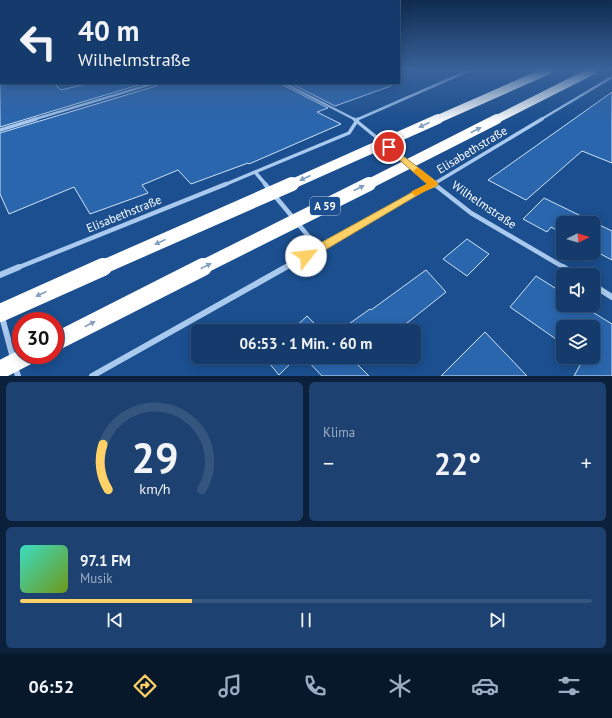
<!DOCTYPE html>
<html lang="de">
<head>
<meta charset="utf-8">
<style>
	body { margin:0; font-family:"PT Sans",sans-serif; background:#1d4271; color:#f1f3f6; height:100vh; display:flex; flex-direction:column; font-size:15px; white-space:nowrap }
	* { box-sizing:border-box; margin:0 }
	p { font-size:13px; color:#9dadc1 }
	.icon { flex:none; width:22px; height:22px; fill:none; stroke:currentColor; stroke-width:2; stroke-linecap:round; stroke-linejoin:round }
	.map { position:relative; height:376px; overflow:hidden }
	.drawer { display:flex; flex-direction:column; gap:6px; padding:6px; background:#0b203b; flex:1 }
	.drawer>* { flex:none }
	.banner { position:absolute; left:0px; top:0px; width:400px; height:84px; box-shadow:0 2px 10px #0003,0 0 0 1px #33557e; background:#143b6b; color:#f1f3f6; overflow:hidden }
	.needle { width:26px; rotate:85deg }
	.buttons { position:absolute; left:556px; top:216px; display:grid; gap:8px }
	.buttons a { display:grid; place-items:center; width:44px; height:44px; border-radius:6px; background:#143b6b; box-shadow:0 2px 10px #0003,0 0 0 1px #33557e; font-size:20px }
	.speed { position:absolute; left:12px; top:312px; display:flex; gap:8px; font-size:20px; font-weight:700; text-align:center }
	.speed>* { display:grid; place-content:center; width:52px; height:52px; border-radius:50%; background:#143b6b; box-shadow:0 2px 10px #0003,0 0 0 1px #33557e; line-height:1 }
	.speed .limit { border:6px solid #d22; background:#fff; color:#111 }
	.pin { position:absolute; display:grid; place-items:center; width:34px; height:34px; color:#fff; margin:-17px; border:2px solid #fff; border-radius:50%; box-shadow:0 1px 4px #0007 }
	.me { position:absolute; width:44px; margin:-22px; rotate:61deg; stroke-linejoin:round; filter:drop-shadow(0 0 3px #0008) }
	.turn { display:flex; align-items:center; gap:14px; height:84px; padding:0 12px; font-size:18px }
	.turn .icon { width:52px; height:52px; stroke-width:2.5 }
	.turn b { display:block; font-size:28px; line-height:34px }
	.big { font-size:30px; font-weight:800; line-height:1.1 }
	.drawer .widget { flex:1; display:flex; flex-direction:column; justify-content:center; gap:6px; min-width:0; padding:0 14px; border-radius:6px; background:#1d4271 }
	.drawer .dial { align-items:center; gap:0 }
	.dial svg { height:104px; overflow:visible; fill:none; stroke:#33557e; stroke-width:7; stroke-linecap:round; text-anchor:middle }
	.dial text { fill:#f1f3f6; stroke:none }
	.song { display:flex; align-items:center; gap:12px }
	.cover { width:48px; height:48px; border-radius:6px; background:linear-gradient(135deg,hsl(170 70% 55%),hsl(80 70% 35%)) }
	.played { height:4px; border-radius:2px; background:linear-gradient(90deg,#ffd166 30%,#33557e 30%) }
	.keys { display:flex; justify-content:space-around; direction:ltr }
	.heat { display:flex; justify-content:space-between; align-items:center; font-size:22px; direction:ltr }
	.drawer .tiles { flex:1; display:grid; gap:6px; grid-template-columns:1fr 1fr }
	.widget:last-child { grid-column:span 2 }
	.trip { position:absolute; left:191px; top:324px; width:230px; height:40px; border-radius:6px; background:#143b6b; box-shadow:0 2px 10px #0003,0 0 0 1px #33557e; font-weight:800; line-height:40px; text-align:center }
	.menu { display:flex; height:64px; justify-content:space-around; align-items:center; background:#08182b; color:#9dadc1 }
	.menu .icon { width:28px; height:28px }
	.menu .current { color:#ffd166 }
	.menu b { font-size:18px; color:#f1f3f6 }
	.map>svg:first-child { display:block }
	.green { fill:#2461a8 }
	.building { fill:#2a66ad; stroke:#cfe3fa }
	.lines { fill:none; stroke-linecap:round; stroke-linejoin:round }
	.minor-far3 { stroke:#a9c9ee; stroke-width:2.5 }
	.minor-far2 { stroke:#a9c9ee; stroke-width:3.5 }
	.minor-far1 { stroke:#a9c9ee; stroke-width:4.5 }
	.minor { stroke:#a9c9ee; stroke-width:6 }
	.motorway-bridge-far3 { stroke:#fff; stroke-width:8 }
	.motorway-bridge-far2 { stroke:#fff; stroke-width:10 }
	.motorway-bridge-far1 { stroke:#fff; stroke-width:14 }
	.motorway-bridge { stroke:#fff; stroke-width:18 }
	.oneway { fill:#829ec1 }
	.route { fill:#ffd166; stroke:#a68842 }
	.slow { fill:#f59e0b }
	.labels { text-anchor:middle; stroke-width:4; stroke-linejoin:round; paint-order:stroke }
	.shield { fill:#1b4f8f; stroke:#bbcadd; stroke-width:1 }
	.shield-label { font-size:11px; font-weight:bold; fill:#fff }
	.street-label { font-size:12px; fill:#fff; stroke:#1b4f8f }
</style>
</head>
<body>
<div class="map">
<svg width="612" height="376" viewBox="0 0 612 376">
	<rect width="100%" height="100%" fill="#1b4f8f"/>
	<polygon class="green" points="547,70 604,70 584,81"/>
	<g class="building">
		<polygon points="0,83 54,83 61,90 89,83 145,83 0,127"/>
		<polygon points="158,83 281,83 283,85 328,108 317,112 341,124 249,164 248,163 191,184 178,170 142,185 148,193 90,214 74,187 9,214 0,194 0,133 156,86"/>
		<polygon points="290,83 391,83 391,86 335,106"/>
		<polygon points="612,92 612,163 582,151 526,200 488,180"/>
		<polygon points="544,198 612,231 612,260 593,250 593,223 563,223 563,234 551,227 547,232 523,219"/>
		<polygon points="467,239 489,254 467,276 443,259"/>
		<polygon points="426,270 446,292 397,331 339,331 370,309 371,310"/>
		<polygon points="536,276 563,293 563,305 581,305 612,324 612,376 574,376 584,358 582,357 593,357 593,327 563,327 563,344 510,307"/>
		<polygon points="307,316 322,331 291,331"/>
		<polygon points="485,332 527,376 441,376"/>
		<polygon points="264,357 297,357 279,375"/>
		<polygon points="304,357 365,357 357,364 369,376 322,376"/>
	</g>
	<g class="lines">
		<g class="minor-far3">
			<polyline points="284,83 356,120"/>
			<polyline points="32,120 155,83"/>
			<polyline points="356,120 470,70"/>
			<polyline points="540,120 612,77"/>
		</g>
		<g class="minor-far2">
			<polyline points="354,119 435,185"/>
			<polyline points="0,130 36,119"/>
			<polyline points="224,185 255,172"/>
			<polyline points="266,185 255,172 349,133 358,119"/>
			<polyline points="432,185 542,119"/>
		</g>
		<g class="minor-far1">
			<polyline points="265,184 319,249"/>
			<polyline points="434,184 471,213 565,268"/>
			<polyline points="17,268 226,184"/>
			<polyline points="285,268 420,190 435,184"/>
		</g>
		<g class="minor">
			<polyline points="563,267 576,275"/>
			<polyline points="0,275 19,267"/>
			<polyline points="593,285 612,297"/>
			<polyline points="2,317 13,358"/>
			<polyline points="15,367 18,376"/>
			<polyline points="92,376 286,267"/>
		</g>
		<g class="motorway-bridge-far3">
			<polyline points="436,120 549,70"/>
			<polyline points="495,120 594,70"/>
		</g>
		<g class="motorway-bridge-far2">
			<polyline points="290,185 438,119"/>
			<polyline points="367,185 497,119"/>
		</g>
		<g class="motorway-bridge-far1">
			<polyline points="101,268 292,184"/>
			<polyline points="201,268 369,184"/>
		</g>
		<g class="motorway-bridge">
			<polyline points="0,313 103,267"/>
			<polyline points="55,342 203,267"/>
			<polyline points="0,370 29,355"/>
		</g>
	</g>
	<defs><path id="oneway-solid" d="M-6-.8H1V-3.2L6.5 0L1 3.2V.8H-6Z"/></defs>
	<g class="oneway">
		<use href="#oneway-solid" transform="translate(424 125) rotate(156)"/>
		<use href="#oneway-solid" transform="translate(476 130) rotate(-27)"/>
		<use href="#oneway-solid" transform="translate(305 178) rotate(156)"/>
		<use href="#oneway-solid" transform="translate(359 188) rotate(-27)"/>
		<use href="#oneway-solid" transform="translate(160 242) rotate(156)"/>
		<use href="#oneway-solid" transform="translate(206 266) rotate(-27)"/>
		<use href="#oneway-solid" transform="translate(41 294) rotate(156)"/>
		<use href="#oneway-solid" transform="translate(90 324) rotate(-27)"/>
	</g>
	<linearGradient id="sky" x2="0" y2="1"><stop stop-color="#0f2b4f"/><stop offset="0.57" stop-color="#39639b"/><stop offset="1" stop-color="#39639b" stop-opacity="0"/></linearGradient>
	<rect width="612" height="123" fill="url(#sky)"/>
	<polygon class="route" points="389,145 437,182 438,184 437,186 423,192 310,259 306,261 302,259 300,256 302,253 427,184 387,149 385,147"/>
	<polygon class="slow" points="417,168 420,169 438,184 416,196 411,193 412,191 427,184 413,171"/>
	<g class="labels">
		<rect class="shield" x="310" y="197" width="30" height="18" rx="3"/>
		<g class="shield-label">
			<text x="325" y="210">A 59</text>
		</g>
		<g class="street-label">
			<text transform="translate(472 150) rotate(-31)" y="4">Elisabethstraße</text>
			<text transform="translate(484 205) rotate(34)" y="4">Wilhelmstraße</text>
			<text transform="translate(124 214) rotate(-22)" y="4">Elisabethstraße</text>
		</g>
	</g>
</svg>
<div class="buttons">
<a><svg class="needle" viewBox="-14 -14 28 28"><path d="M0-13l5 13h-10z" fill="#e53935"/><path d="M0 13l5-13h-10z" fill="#9dadc1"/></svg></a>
<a><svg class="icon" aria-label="sound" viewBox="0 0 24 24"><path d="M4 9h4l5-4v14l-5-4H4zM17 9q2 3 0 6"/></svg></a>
<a><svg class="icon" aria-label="layers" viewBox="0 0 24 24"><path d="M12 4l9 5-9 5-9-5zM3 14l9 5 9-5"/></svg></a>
</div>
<div class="speed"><div class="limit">30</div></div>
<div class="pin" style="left:389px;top:147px;background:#d93025"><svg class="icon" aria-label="arrive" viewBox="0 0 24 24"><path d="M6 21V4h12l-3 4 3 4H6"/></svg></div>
<svg class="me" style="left:306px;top:256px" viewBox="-20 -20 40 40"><circle r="19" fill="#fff"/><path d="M0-13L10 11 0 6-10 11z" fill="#ffd166"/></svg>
<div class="trip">06:53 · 1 Min. · 60 m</div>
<div class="banner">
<div class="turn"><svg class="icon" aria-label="left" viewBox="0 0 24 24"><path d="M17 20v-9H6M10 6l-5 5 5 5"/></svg><div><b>40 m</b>Wilhelmstraße</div></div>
</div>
</div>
<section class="drawer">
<div class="tiles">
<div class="widget dial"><svg viewBox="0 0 100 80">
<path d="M14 69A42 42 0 1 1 86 69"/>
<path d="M14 69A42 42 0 0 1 10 34" stroke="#ffd166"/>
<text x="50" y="56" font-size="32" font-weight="700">29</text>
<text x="50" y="72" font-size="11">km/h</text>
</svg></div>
<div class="widget"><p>Klima</p>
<div class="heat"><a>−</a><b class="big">22°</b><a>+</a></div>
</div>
<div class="widget">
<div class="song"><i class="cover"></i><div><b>97.1 FM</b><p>Musik</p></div></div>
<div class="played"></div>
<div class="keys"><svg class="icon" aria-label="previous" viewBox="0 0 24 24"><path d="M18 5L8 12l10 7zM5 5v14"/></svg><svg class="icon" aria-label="pause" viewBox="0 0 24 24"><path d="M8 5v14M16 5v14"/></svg><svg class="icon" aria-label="next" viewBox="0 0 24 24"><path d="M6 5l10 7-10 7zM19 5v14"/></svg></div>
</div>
</div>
</section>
<nav class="menu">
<b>06:52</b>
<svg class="icon current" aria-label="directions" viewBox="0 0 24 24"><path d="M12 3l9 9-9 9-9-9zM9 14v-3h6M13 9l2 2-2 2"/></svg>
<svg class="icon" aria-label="music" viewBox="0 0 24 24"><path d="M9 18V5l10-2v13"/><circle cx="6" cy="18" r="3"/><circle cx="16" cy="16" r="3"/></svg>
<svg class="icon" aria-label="phone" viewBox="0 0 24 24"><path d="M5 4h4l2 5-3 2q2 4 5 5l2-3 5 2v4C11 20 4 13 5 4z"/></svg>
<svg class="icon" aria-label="climate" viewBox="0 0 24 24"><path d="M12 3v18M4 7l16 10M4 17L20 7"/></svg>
<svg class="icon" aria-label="car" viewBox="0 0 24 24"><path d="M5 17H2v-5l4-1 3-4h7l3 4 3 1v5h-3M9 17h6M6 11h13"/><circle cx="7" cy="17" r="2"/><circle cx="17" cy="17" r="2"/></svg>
<svg class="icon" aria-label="filters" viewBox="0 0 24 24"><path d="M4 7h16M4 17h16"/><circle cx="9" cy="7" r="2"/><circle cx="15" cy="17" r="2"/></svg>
</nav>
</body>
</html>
